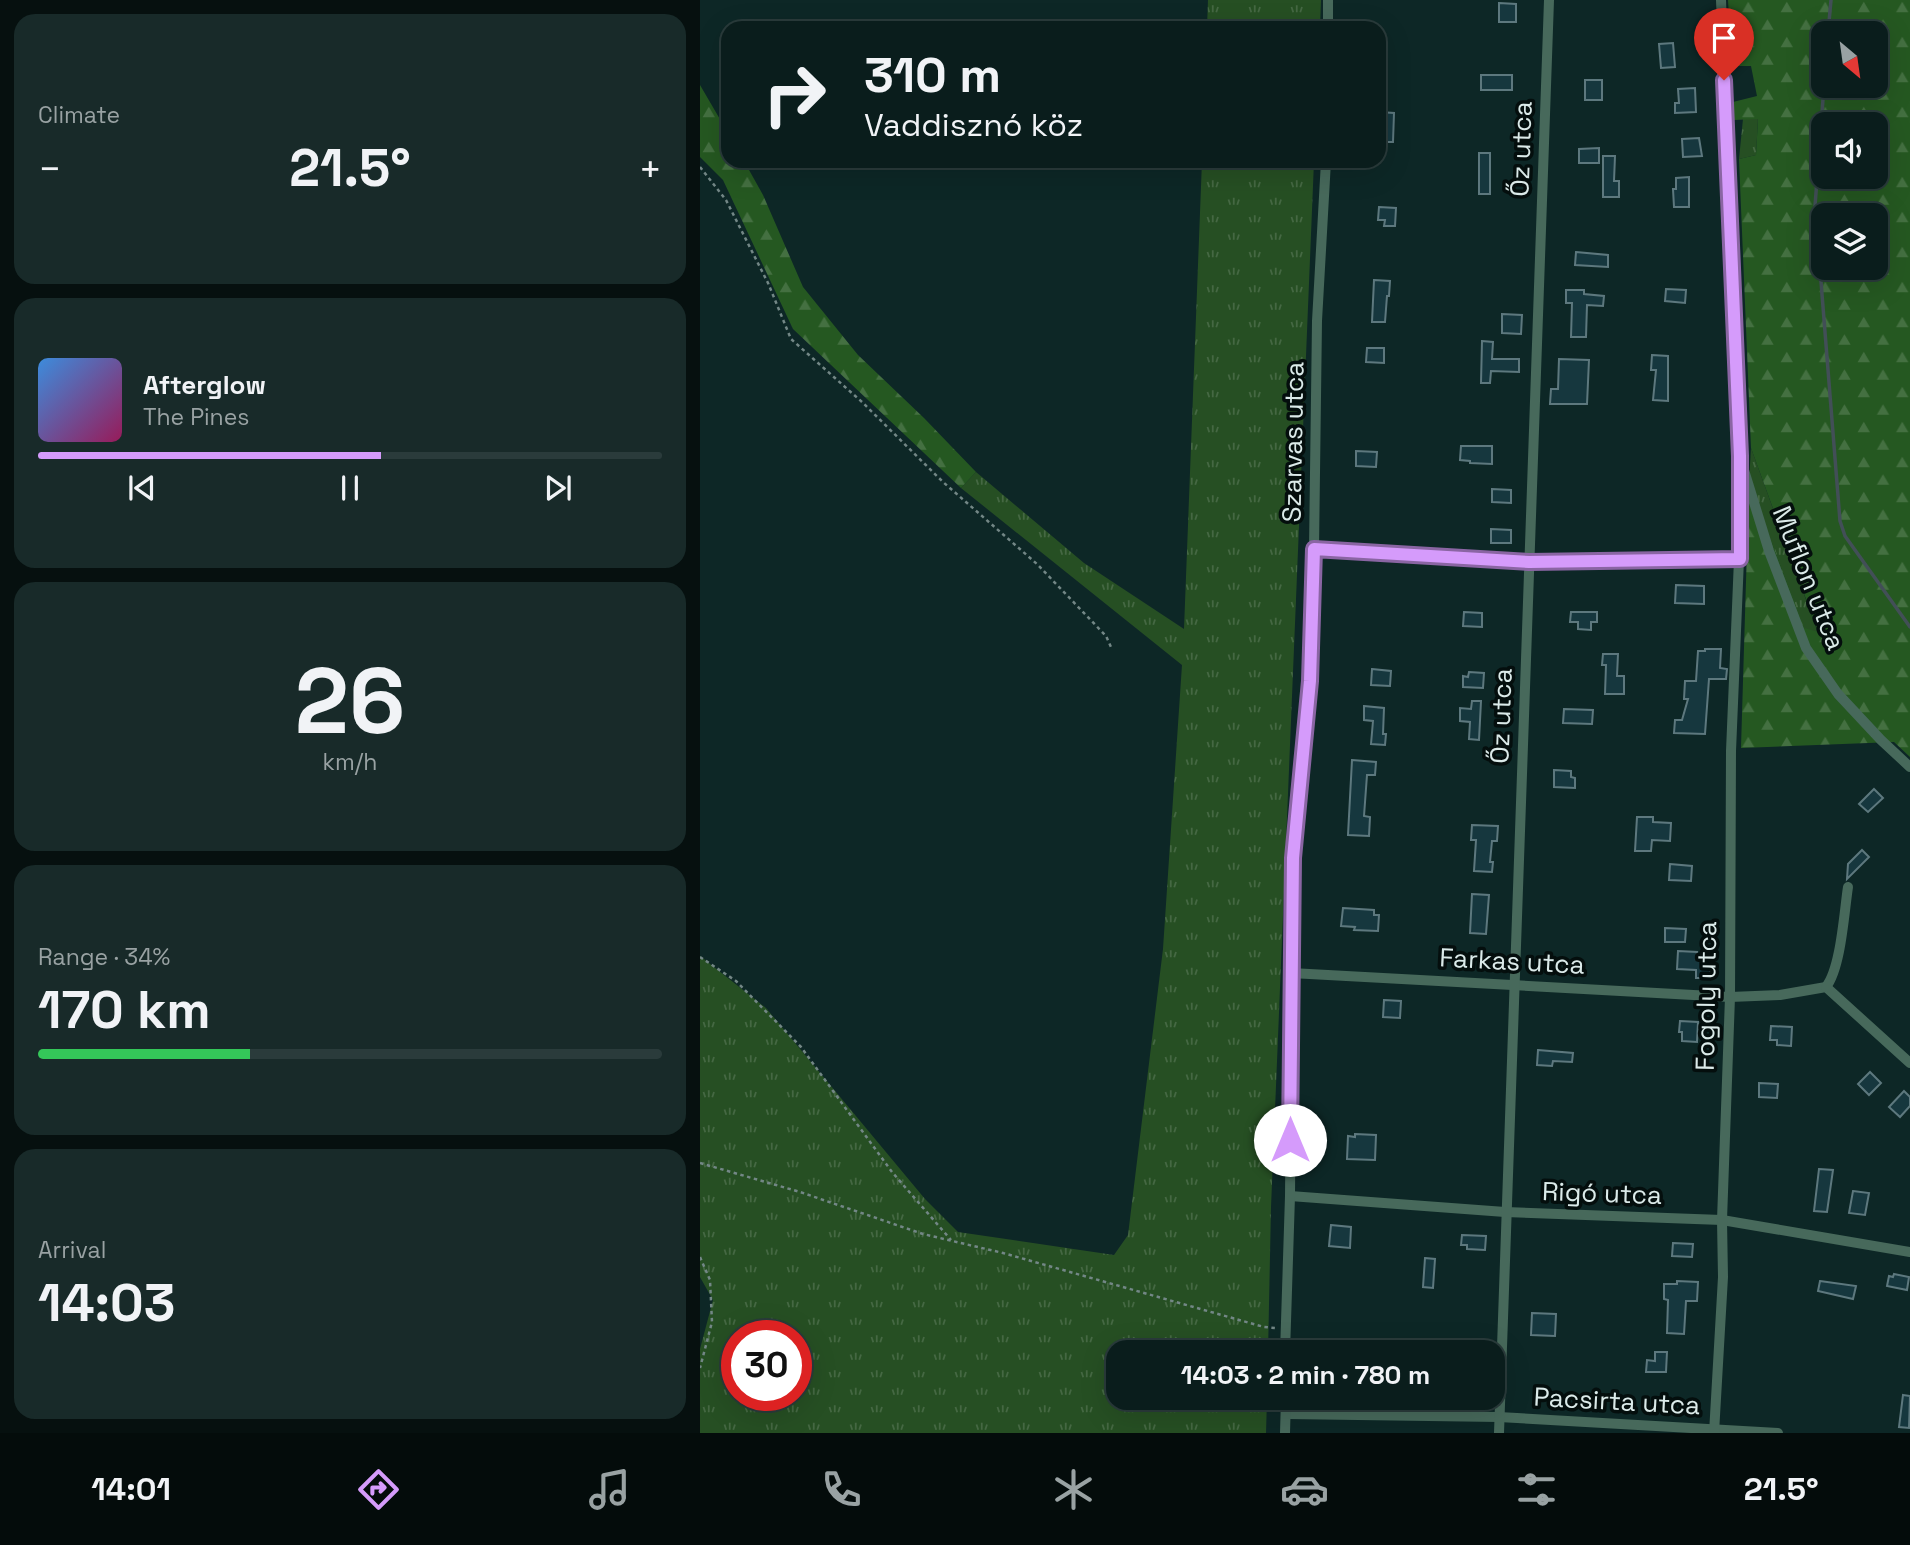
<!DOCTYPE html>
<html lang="en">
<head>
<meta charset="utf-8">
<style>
	body { margin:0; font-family:"Space Grotesk",sans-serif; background:#182a29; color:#f1f3f6; height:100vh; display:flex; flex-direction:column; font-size:26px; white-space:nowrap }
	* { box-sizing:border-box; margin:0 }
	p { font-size:23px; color:#99a2a3 }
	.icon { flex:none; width:38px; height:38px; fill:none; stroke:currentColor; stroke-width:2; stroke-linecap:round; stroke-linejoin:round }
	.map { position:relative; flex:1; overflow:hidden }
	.sheet { display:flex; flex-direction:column; gap:14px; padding:14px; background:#06100f; width:700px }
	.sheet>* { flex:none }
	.top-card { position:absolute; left:21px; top:21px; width:665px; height:147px; border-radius:21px; box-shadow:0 7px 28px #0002,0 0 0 2px #2a3b3b; background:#0a1d1c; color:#f1f3f6; overflow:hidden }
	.needle { width:46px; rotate:151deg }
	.controls { position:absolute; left:1111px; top:21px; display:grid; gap:14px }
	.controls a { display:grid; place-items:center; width:77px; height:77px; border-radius:14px; background:#0a1d1c; box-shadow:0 7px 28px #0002,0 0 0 2px #2a3b3b; font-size:35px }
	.speed { position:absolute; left:21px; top:1320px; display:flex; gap:14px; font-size:35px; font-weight:700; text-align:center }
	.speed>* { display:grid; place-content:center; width:91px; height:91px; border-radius:50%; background:#0a1d1c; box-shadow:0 7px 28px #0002,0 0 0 2px #2a3b3b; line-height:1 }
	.speed .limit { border:10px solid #d22; background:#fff; color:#111 }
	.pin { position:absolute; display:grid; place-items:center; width:60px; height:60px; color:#fff; margin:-72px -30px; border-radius:50% 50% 50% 0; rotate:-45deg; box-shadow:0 0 7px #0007 }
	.pin .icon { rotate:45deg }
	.me { position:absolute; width:77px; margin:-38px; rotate:0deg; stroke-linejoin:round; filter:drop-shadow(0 0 5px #0008) }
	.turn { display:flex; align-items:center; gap:24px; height:147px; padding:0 28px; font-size:32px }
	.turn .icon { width:91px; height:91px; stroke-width:2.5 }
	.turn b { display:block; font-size:49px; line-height:60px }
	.big { font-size:52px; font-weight:700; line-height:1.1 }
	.sheet .tile { flex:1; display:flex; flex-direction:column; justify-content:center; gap:10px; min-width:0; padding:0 24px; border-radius:21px; background:#182a29 }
	.sheet .dial { align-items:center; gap:0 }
	.dial b { font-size:91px; line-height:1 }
	.song { display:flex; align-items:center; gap:21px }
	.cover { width:84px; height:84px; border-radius:10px; background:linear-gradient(135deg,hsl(210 70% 55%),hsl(330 70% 35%)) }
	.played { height:7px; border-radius:4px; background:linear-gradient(90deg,#d59bfb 55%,#2a3b3b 55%) }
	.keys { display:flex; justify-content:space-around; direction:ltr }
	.heat { display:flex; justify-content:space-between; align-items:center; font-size:38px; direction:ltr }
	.charge { height:10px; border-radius:5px; background:linear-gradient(90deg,#34c759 34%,#2a3b3b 0) }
	.trip { position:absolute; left:406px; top:1340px; width:399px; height:70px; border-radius:21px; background:#0a1d1c; box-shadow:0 7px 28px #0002,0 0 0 2px #2a3b3b; font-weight:700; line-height:70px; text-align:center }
	.tabs { display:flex; height:112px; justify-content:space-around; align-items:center; background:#040c0b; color:#99a2a3 }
	.tabs .icon { width:49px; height:49px }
	.tabs .active { color:#d59bfb }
	.tabs b { font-size:32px; color:#f1f3f6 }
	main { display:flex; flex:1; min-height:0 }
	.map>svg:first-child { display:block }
	.grass { fill:url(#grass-tufts); fill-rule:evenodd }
	.forest { fill:url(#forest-firs); fill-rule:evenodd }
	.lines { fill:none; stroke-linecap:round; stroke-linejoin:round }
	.stream { stroke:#424f57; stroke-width:3.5 }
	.building { fill:#16373e; stroke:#5d787e; stroke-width:2 }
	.path { stroke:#738786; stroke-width:2.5; stroke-dasharray:3.5 3.5; stroke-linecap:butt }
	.minor { stroke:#47695b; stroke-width:10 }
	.route-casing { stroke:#8a65a3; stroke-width:18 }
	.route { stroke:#d59bfb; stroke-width:12 }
	.labels { text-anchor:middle; stroke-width:7; stroke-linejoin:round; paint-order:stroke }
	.street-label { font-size:26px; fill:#dbeae9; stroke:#040e0d }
</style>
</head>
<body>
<main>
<section class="sheet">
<div class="tile"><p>Climate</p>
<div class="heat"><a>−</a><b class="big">21.5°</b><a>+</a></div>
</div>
<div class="tile">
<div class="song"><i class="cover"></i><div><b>Afterglow</b><p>The Pines</p></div></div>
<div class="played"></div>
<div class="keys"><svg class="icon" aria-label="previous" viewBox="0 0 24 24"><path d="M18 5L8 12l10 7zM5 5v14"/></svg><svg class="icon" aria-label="pause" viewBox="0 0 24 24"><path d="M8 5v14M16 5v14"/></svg><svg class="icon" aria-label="next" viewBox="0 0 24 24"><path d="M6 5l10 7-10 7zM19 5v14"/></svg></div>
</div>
<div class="tile dial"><b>26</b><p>km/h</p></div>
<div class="tile"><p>Range · 34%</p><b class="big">170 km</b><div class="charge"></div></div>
<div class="tile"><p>Arrival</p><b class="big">14:03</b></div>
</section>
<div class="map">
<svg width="1210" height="1433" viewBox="0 0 1210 1433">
	<defs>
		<pattern id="grass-tufts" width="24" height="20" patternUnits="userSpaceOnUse" patternTransform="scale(1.75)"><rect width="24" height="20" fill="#264f23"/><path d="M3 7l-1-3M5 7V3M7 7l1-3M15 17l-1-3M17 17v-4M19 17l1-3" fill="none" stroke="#456843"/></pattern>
		<pattern id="forest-firs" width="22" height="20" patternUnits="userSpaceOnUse" patternTransform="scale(1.75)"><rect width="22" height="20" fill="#255821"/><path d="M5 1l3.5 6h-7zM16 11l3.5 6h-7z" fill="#447041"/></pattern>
	</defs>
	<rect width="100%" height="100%" fill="#0d2726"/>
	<g class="grass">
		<polygon points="508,0 621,0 620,28 507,28"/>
		<polygon points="1058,118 1056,155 1039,159 1043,119"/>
		<path d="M502 161H614L571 1207 568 1353H418V1398H567L566 1433H0V1349L13 1300 0 1277V956L66 1008 225 1199 258 1232 414 1255 428 1235 463 949 482 665 261 488 276 472 384 563 484 629ZM37 1335H96V1395H37Z"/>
		<polygon points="1051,448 1118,633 1104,629 1049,482"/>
	</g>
	<g class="forest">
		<path d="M1028 0H1210V757L1194 742 1041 748 1049 482 1104 628 1118 632 1051 448 1039 159 1056 155 1058 119 1034 120 1033 102 1057 96 1051 66H1032ZM1124 33H1176V86H1124ZM1124 124H1176V177H1124ZM1124 215H1176V268H1124Z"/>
		<polygon points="0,85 28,133 28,161 44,161 63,195 103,287 158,355 224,418 276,472 261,488 93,329 23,180 0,157"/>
	</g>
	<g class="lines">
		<g class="stream">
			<polyline points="1128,33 1131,0"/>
			<polyline points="1124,86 1115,206 1140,521 1145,536 1210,627"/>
		</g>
	</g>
	<g class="building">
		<polygon points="799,3 816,4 816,22 799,22"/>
		<polygon points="973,43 975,67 961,68 959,44"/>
		<rect x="781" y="75" width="31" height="15"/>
		<rect x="885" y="80" width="17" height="20"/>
		<polygon points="995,88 996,112 975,113 975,103 979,103 978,89"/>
		<polygon points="679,112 694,113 693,142 679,142"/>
		<polygon points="999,138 1002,156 983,157 982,139"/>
		<polygon points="899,148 899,163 879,163 879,149"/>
		<rect x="779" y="153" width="11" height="41"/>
		<polygon points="903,156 915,156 914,181 919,181 919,197 903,197"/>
		<polygon points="989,177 989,207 974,207 973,189 976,189 976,178"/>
		<polygon points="679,207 696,208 695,226 684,226 685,220 678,220"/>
		<polygon points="876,252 908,255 908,267 875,265"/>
		<polygon points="674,280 690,281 689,296 687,296 685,322 672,322"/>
		<polygon points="966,289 986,290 985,303 965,301"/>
		<polygon points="866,290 884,290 884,294 904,296 903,306 887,305 886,337 871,337 872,303 866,303"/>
		<polygon points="802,314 822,315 821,334 802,333"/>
		<polygon points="782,341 793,342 792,359 819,359 819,372 791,371 790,383 781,383"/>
		<polygon points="667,348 684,348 684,363 666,362"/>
		<polygon points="952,355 968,356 968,401 953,400 956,370 951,370"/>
		<polygon points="859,359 889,360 887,404 850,404 851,389 858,389"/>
		<polygon points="761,446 792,446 792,464 770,463 770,461 760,460"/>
		<polygon points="656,451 677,452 676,467 656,466"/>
		<polygon points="792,489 811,490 811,503 792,502"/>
		<polygon points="791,529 811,530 811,543 791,543"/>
		<polygon points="976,585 1004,586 1004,604 975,603"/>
		<polygon points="764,612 782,613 782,627 763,626"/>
		<polygon points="871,612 897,612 897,622 891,622 891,630 878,629 878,622 870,622"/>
		<polygon points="1005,649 1021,649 1020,668 1027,669 1026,679 1009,679 1005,734 974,733 975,720 982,720 988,699 984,699 985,681 996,681 998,651 1005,651"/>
		<polygon points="903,654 918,654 917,676 924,676 924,694 905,694 906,665 902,665"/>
		<polygon points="672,669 691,671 690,686 671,685"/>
		<polygon points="769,672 784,673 783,688 763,687 763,676 768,677"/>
		<polygon points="772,701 781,701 779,740 769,739 770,722 760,721 760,708 771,709"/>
		<polygon points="664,706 684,708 683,734 686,734 685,745 671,744 673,721 664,720"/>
		<polygon points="864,709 893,710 892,724 863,723"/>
		<polygon points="652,760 676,762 675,775 667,775 664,816 670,817 669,836 648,835"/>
		<polygon points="854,770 871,771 871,777 875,778 875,788 854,787"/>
		<polygon points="1174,789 1183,798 1168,812 1159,804"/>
		<polygon points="937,817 953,817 953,822 971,823 970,841 952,840 951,851 935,851"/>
		<polygon points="772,825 798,826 797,841 792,841 790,862 793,862 792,872 774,871 776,840 771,840"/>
		<polygon points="1162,850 1169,857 1147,879 1148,864"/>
		<polygon points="970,864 992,866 991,881 969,880"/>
		<polygon points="772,894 789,895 786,934 770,933"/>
		<polygon points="643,908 674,910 674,915 679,915 678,931 654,930 655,927 641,926"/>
		<polygon points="965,928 986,929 985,942 965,942"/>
		<polygon points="978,951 997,952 996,959 1011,960 1010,978 996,978 996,970 977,969"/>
		<polygon points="684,1000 701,1001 700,1018 683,1017"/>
		<polygon points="980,1021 998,1022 997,1042 982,1041 982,1032 979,1032"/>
		<polygon points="1071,1026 1092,1027 1091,1046 1077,1045 1077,1040 1070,1040"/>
		<polygon points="838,1050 873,1053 872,1062 853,1061 852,1066 837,1065"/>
		<polygon points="1170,1072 1181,1083 1169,1095 1158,1084"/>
		<polygon points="1059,1083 1078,1084 1077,1098 1059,1097"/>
		<polygon points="1204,1091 1210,1097 1210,1106 1200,1117 1189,1107"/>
		<polygon points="655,1134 676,1135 675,1160 647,1159 648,1136 655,1137"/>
		<polygon points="1119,1169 1133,1170 1127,1212 1114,1211"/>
		<polygon points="1153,1191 1169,1193 1165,1215 1149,1213"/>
		<polygon points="631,1225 651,1227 650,1248 629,1246"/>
		<polygon points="762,1235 786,1236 785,1250 767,1249 767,1245 761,1245"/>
		<polygon points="973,1243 993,1244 992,1257 972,1256"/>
		<polygon points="725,1258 735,1259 733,1288 723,1287"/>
		<polygon points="1194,1274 1209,1277 1207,1290 1187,1286 1189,1276 1193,1277"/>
		<polygon points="977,1281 998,1282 997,1301 986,1301 984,1334 967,1333 968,1300 964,1299 964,1284 977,1284"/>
		<polygon points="1120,1281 1156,1286 1153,1299 1118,1291"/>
		<polygon points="832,1313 856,1314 855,1336 831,1335"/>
		<polygon points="955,1352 967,1352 966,1372 946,1372 947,1360 955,1361"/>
		<polygon points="1203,1395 1210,1396 1209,1428 1199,1427"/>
	</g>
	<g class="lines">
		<g class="path">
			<polyline points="0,167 26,200 68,283 91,339 162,402 243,482 337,564 406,636 411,647"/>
			<polyline points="0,957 36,981 101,1047 192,1172 251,1240"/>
			<polyline points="0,1163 100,1192 223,1234 303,1253 564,1327 575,1328"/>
			<polyline points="0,1257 10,1280 12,1322 0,1368"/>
		</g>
		<g class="minor">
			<polyline points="628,28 628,0"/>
			<polyline points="1043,467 1069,551 1106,648 1138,694 1181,740 1210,767"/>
			<polyline points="614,549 829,562 1040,559"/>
			<polyline points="591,973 1030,997 1080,995 1126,987 1210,1063"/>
			<path d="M1126 987C1141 968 1144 913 1148 887"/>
			<polyline points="590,1196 805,1212 1022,1220 1210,1252"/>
			<polyline points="585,1353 590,1196 593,858 610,681 614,549 617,321 626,161"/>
			<polyline points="586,1414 799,1417 1078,1433"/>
			<polyline points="585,1433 586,1398"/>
			<polyline points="799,1433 849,0"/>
			<polyline points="1014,1433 1023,1277 1022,1220 1030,997 1031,751 1041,511 1021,0"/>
		</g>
	</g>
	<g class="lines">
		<defs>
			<polyline id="route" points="590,1140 593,858 610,681 614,549 829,562 1040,559 1040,456 1024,80"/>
		</defs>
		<use href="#route" class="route-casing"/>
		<use href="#route" class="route"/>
	</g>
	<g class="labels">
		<g class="street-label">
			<text transform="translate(821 149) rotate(-88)" y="9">Őz utca</text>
			<text transform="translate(593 442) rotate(-89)" y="9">Szarvas utca</text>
			<text transform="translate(1109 578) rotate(68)" y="9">Muflon utca</text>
			<text transform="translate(801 716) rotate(-88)" y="9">Őz utca</text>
			<text transform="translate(812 961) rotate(3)" y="9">Farkas utca</text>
			<text transform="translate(1006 996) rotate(-89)" y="9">Fogoly utca</text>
			<text transform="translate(902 1193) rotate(2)" y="9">Rigó utca</text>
			<text transform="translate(917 1401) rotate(3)" y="9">Pacsirta utca</text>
		</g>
	</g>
</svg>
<div class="controls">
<a><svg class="needle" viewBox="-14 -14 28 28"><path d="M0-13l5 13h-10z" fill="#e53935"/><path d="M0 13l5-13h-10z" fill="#99a2a3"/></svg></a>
<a><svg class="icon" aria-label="sound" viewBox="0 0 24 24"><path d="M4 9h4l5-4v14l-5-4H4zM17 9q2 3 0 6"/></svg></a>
<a><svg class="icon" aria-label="layers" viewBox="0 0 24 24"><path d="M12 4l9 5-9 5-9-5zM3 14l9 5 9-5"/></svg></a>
</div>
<div class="speed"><div class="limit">30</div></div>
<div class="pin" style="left:1024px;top:80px;background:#d93025"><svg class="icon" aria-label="arrive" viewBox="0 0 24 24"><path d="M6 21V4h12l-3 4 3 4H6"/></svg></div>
<svg class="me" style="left:590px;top:1140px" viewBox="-20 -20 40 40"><circle r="19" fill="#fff"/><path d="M0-13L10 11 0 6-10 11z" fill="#d59bfb"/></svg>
<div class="trip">14:03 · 2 min · 780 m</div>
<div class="top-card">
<div class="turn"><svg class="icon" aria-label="right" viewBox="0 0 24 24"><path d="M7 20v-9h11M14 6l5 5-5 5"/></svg><div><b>310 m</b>Vaddisznó köz</div></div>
</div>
</div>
</main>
<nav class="tabs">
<b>14:01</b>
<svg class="icon active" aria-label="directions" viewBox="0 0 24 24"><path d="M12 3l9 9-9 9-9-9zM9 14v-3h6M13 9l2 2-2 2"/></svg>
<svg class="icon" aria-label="music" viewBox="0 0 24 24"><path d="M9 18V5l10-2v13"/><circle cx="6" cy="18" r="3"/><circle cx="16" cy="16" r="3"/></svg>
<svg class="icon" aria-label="phone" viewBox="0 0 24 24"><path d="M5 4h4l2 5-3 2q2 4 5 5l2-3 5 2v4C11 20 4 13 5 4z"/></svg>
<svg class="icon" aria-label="climate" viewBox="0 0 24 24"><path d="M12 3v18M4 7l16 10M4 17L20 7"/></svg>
<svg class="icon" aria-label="car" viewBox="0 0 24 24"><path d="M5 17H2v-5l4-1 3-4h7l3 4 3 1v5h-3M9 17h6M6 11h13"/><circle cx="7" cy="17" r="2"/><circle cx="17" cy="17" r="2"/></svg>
<svg class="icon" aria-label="filters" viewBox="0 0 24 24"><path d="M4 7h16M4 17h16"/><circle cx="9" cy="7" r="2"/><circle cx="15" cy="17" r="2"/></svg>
<b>21.5°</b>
</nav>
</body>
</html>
